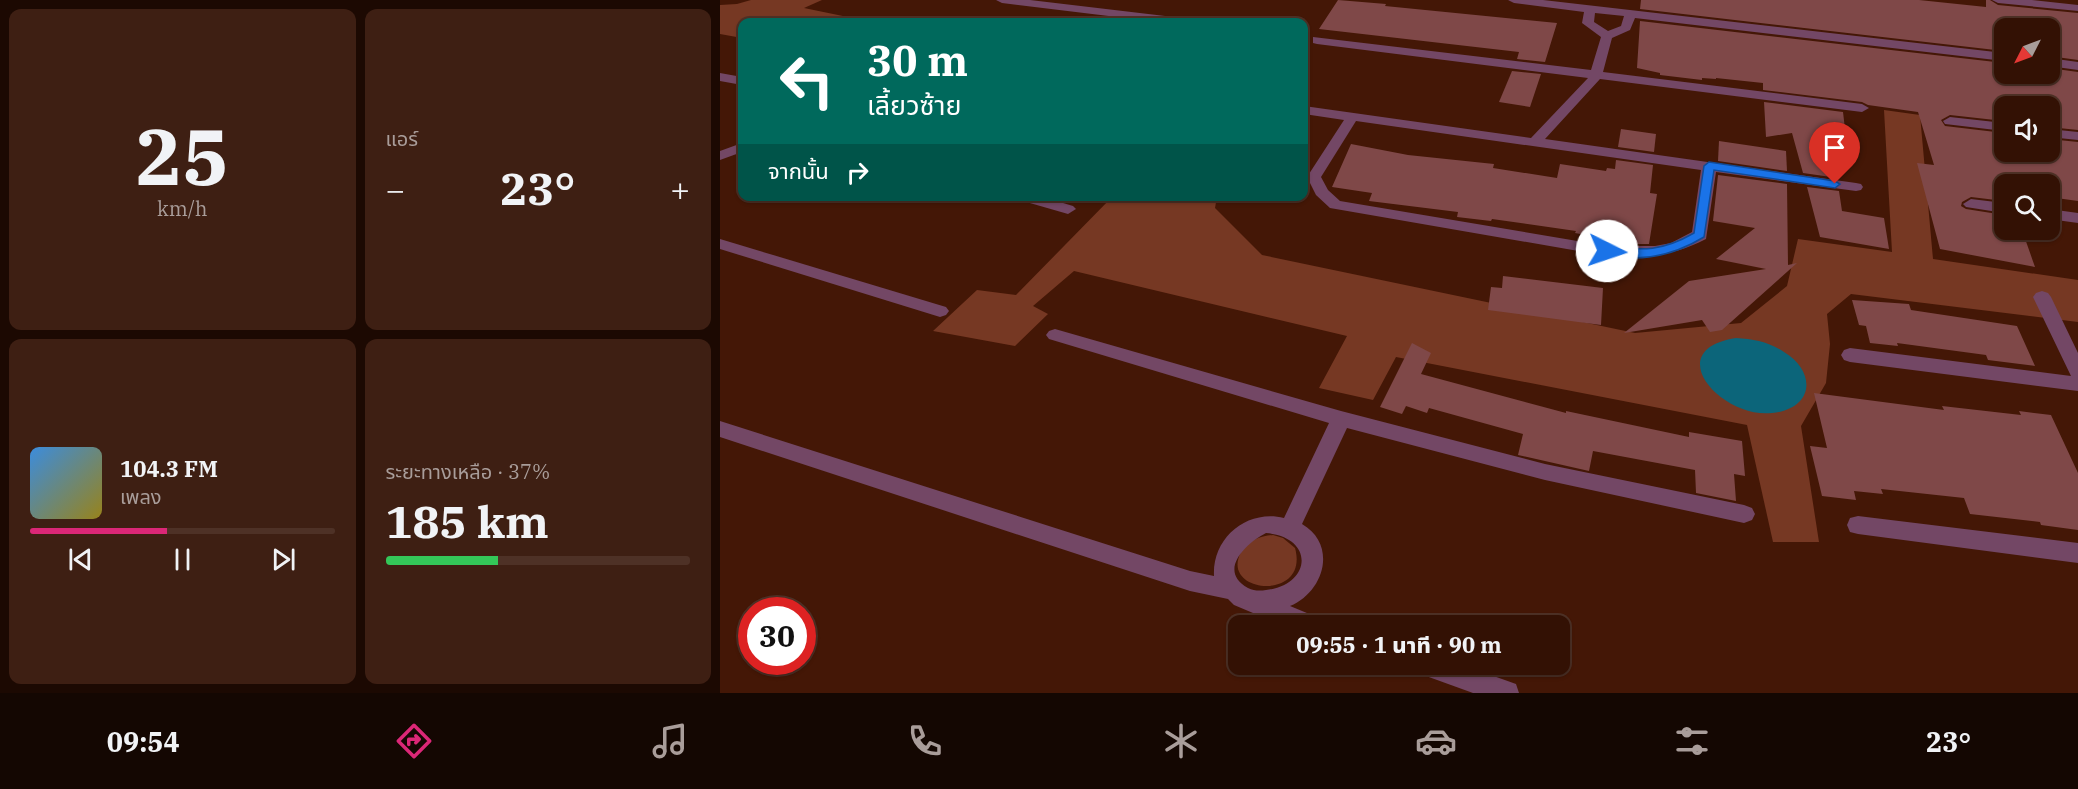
<!DOCTYPE html>
<html lang="th">
<head>
<meta charset="utf-8">
<style>
	body { margin:0; font-family:"IBM Plex Serif","Noto Sans Thai",serif; background:#3e1f13; color:#f1f3f6; height:100vh; display:flex; flex-direction:column; font-size:22px; white-space:nowrap }
	* { box-sizing:border-box; margin:0 }
	p { font-size:20px; color:#a99d9a }
	.icon { flex:none; width:33px; height:33px; fill:none; stroke:currentColor; stroke-width:2; stroke-linecap:round; stroke-linejoin:round }
	.map { position:relative; flex:1; overflow:hidden }
	.details { display:flex; flex-direction:column; gap:9px; padding:9px; background:#1c0902; width:720px }
	.details>* { flex:none }
	.banner { position:absolute; left:18px; top:18px; width:570px; height:183px; border-radius:12px; box-shadow:0 2px 4px #0004,0 0 0 2px #4e3126; background:#00695c; color:#fff; overflow:hidden }
	.needle { width:39px; rotate:228deg }
	.fabs { position:absolute; left:1274px; top:18px; display:grid; gap:12px }
	.fabs a { display:grid; place-items:center; width:66px; height:66px; border-radius:12px; background:#331104; box-shadow:0 2px 4px #0004,0 0 0 2px #4e3126; font-size:30px }
	.speed { position:absolute; left:18px; top:597px; display:flex; gap:12px; font-size:30px; font-weight:700; text-align:center }
	.speed>* { display:grid; place-content:center; width:78px; height:78px; border-radius:50%; background:#331104; box-shadow:0 2px 4px #0004,0 0 0 2px #4e3126; line-height:1 }
	.speed .limit { border:9px solid #d22; background:#fff; color:#111 }
	.pin { position:absolute; display:grid; place-items:center; width:51px; height:51px; color:#fff; margin:-62px -26px; border-radius:50% 50% 50% 0; rotate:-45deg; box-shadow:0 0 6px #0007 }
	.pin .icon { rotate:45deg }
	.me { position:absolute; width:66px; margin:-33px; rotate:94deg; stroke-linejoin:round; filter:drop-shadow(0 0 4px #0008) }
	.turn { display:flex; align-items:center; gap:21px; height:126px; padding:0 30px; font-size:27px }
	.turn .icon { width:78px; height:78px; stroke-width:2.5 }
	.turn b { display:block; font-size:42px; line-height:51px }
	.then { display:flex; align-items:center; height:57px; padding:0 30px; background:#0003; gap:12px; font-size:22px }
	.big { font-size:45px; font-weight:800; line-height:1.1 }
	.details .widget { flex:1; display:flex; flex-direction:column; justify-content:center; gap:9px; min-width:0; padding:0 21px; border-radius:12px; background:#3e1f13 }
	.details .dial { align-items:center; gap:0 }
	.dial b { font-size:78px; line-height:1 }
	.song { display:flex; align-items:center; gap:18px }
	.cover { width:72px; height:72px; border-radius:9px; background:linear-gradient(135deg,hsl(210 70% 55%),hsl(50 70% 35%)) }
	.played { height:6px; border-radius:3px; background:linear-gradient(90deg,#db2777 45%,#4e3126 45%) }
	.keys { display:flex; justify-content:space-around; direction:ltr }
	.heat { display:flex; justify-content:space-between; align-items:center; font-size:33px; direction:ltr }
	.charge { height:9px; border-radius:4px; background:linear-gradient(90deg,#34c759 37%,#4e3126 0) }
	.details .tiles { flex:1; display:grid; gap:9px; grid-template-columns:repeat(2,1fr) }
	.trip { position:absolute; left:508px; top:615px; width:342px; height:60px; border-radius:12px; background:#331104; box-shadow:0 2px 4px #0004,0 0 0 2px #4e3126; font-weight:800; line-height:60px; text-align:center }
	.menu { display:flex; height:96px; justify-content:space-around; align-items:center; background:#140702; color:#a99d9a }
	.menu .icon { width:42px; height:42px }
	.menu .selected { color:#db2777 }
	.menu b { font-size:27px; color:#f1f3f6 }
	main { display:flex; flex:1; min-height:0 }
	.map>svg:first-child { display:block }
	.green { fill:#763823 }
	.water { fill:#0c657a }
	.building { fill:#7f4848 }
	.lines { fill:none; stroke-linecap:round; stroke-linejoin:round }
	.minor { fill:#734765; fill-rule:evenodd }
	.route { fill:#1a73e8; stroke:#114b97; stroke-width:1.5 }
</style>
</head>
<body>
<main>
<section class="details">
<div class="tiles">
<div class="widget dial"><b>25</b><p>km/h</p></div>
<div class="widget"><p>แอร์</p>
<div class="heat"><a>−</a><b class="big">23°</b><a>+</a></div>
</div>
<div class="widget">
<div class="song"><i class="cover"></i><div><b>104.3 FM</b><p>เพลง</p></div></div>
<div class="played"></div>
<div class="keys"><svg class="icon" aria-label="previous" viewBox="0 0 24 24"><path d="M18 5L8 12l10 7zM5 5v14"/></svg><svg class="icon" aria-label="pause" viewBox="0 0 24 24"><path d="M8 5v14M16 5v14"/></svg><svg class="icon" aria-label="next" viewBox="0 0 24 24"><path d="M6 5l10 7-10 7zM19 5v14"/></svg></div>
</div>
<div class="widget"><p>ระยะทางเหลือ · 37%</p><b class="big">185 km</b><div class="charge"></div></div>
</div>
</section>
<div class="map">
<svg width="1358" height="693" viewBox="0 0 1358 693">
	<rect width="100%" height="100%" fill="#441706"/>
	<g class="green">
		<polygon points="31,0 102,0 84,8 152,22 22,22 22,38 0,34 0,5 17,4"/>
		<polygon points="1164,110 1200,115 1213,259 1358,280 1358,322 1131,294 1107,314 1110,344 1106,383 1081,426 1099,542 1053,542 1027,425 676,357 653,400 599,388 627,336 354,271 313,306 328,314 295,346 213,331 257,290 296,295 393,196 497,197 495,208 542,255 915,333 1021,323 1067,286 1078,239 1172,252"/>
		<path d="M553 535 563 538 575 548C590 602 499 594 521 552 528 540 541 536 553 535Z"/>
	</g>
	<path class="water" d="M1016 338C1034 339 1049 342 1064 352 1097 372 1094 409 1052 413 1002 419 939 350 1016 338Z"/>
	<g class="building">
		<polygon points="618,0 666,4 665,6 837,23 825,62 797,59 799,52 599,29"/>
		<polygon points="921,0 1199,0 1266,7 1266,0 1270,0 1278,5 1358,13 1358,60 1329,56 1329,28 1284,28 1284,51 920,9"/>
		<polygon points="920,21 1284,63 1284,74 1329,74 1329,68 1358,72 1358,130 1329,127 1329,106 1284,106 1284,121 1230,115 1221,120 1225,126 1284,133 1284,152 1329,152 1329,139 1358,142 1358,201 1329,197 1329,184 1284,184 1284,201 1251,197 1242,202 1241,206 1246,209 1284,215 1284,230 1302,230 1315,267 1220,249 1197,163 1214,165 1198,112 1148,105 1142,102 1043,90 1043,83 996,78 996,79 982,78 982,80 940,75 940,73 917,68"/>
		<polygon points="792,71 821,74 810,107 779,102"/>
		<polygon points="1044,102 1123,112 1128,154 1114,152 1118,178 1083,173 1072,133 1046,137"/>
		<polygon points="901,129 936,134 934,152 898,147"/>
		<polygon points="999,141 1066,151 1067,171 998,161"/>
		<polygon points="631,144 688,155 774,164 773,168 837,178 840,164 886,171 887,168 895,169 896,160 933,165 930,193 937,194 929,244 911,244 855,233 856,231 772,219 771,221 737,217 738,212 649,201 652,193 612,187"/>
		<polygon points="998,175 1067,184 1068,265 1077,263 1002,330 990,332 982,320 904,333 969,281 1046,269 996,259 1035,228 993,221"/>
		<polygon points="1087,187 1119,191 1122,211 1164,218 1169,249 1100,237"/>
		<polygon points="783,276 883,288 881,325 768,310 771,287 782,288"/>
		<polygon points="1132,300 1189,304 1191,310 1297,326 1315,366 1268,360 1266,355 1177,343 1178,346 1150,343 1146,326 1139,325"/>
		<polygon points="692,343 711,353 701,374 846,413 846,411 969,437 969,432 1022,441 1025,476 1014,474 1016,501 976,493 975,470 873,451 869,471 798,455 803,434 709,408 707,413 686,406 682,414 660,407"/>
		<polygon points="1094,393 1224,410 1222,406 1301,415 1299,411 1331,415 1358,473 1358,530 1321,525 1320,522 1250,514 1244,498 1161,489 1163,494 1134,491 1136,500 1102,496 1090,446 1107,448"/>
	</g>
	<g class="lines">
		<g class="minor">
			<polygon points="276,0 310,0 462,18 468,22 438,22 282,3"/>
			<path d="M788 0H823L1284 53V61L915 18 910 30 892 38 883 72 1142 104 1149 108 1142 112 880 79 825 139 1136 183 1141 184 1143 187 1141 190 1136 191 996 172 986 239C953 256 923 259 887 256L610 208 596 195 587 177 624 120 584 114V106L811 138 868 78 597 44 593 43V37L871 70 881 37 862 23 864 12 794 3ZM875 13 904 16 901 26 888 31 874 22ZM636 121 981 170 972 232 951 243 935 246H887L620 201 608 190 601 177Z"/>
			<polygon points="1272,0 1312,0 1358,5 1358,11 1278,3"/>
			<polygon points="1329,58 1358,62 1358,70 1329,66"/>
			<polygon points="0,73 22,77 22,85 0,81"/>
			<polygon points="1230,117 1284,123 1284,131 1225,124 1223,121"/>
			<polygon points="1329,129 1358,132 1358,140 1329,137"/>
			<polygon points="22,143 22,152 0,160 0,151"/>
			<polygon points="294,196 320,196 353,206 356,209 348,214 296,199"/>
			<polygon points="1251,199 1284,203 1284,213 1246,207 1243,204"/>
			<polygon points="1329,209 1358,213 1358,223 1329,219"/>
			<polygon points="0,239 226,307 229,311 226,315 220,317 0,249"/>
			<polygon points="1322,291 1328,293 1331,297 1358,353 1358,391 1130,362 1124,360 1121,355 1124,350 1130,348 1351,376 1313,297 1316,293"/>
			<path d="M335 329 621 411 825 464 1024 505 1032 508 1035 514 1032 520 1024 523 825 480 627 428 582 524C618 545 604 592 570 606L599 618 603 626H564L514 605 508 599 470 591 0 437V421L470 571 494 576C492 538 527 509 564 518L609 423 329 339 326 335 329 331ZM546 533C595 537 592 585 546 590 540 591 534 591 528 588 497 571 526 543 546 533Z"/>
			<polygon points="1138,516 1358,543 1358,563 1138,534 1130,532 1127,525 1130,518"/>
			<polygon points="692,664 740,664 796,684 799,693 753,693 695,672"/>
		</g>
	</g>
	<path class="route" d="M989 162 1115 181 1120 184 1115 188 994 170 984 237C953 256 918 263 882 254V248L887 247C923 250 941 252 974 233L984 166Z"/>
</svg>
<div class="fabs">
<a><svg class="needle" viewBox="-14 -14 28 28"><path d="M0-13l5 13h-10z" fill="#e53935"/><path d="M0 13l5-13h-10z" fill="#a99d9a"/></svg></a>
<a><svg class="icon" aria-label="sound" viewBox="0 0 24 24"><path d="M4 9h4l5-4v14l-5-4H4zM17 9q2 3 0 6"/></svg></a>
<a><svg class="icon" aria-label="search" viewBox="0 0 24 24"><circle cx="10" cy="10" r="6"/><path d="M15 15l6 6"/></svg></a>
</div>
<div class="speed"><div class="limit">30</div></div>
<div class="pin" style="left:1115px;top:184px;background:#d93025"><svg class="icon" aria-label="arrive" viewBox="0 0 24 24"><path d="M6 21V4h12l-3 4 3 4H6"/></svg></div>
<svg class="me" style="left:887px;top:251px" viewBox="-20 -20 40 40"><circle r="19" fill="#fff"/><path d="M0-13L10 11 0 6-10 11z" fill="#1a73e8"/></svg>
<div class="trip">09:55 · 1 นาที · 90 m</div>
<div class="banner">
<div class="turn"><svg class="icon" aria-label="left" viewBox="0 0 24 24"><path d="M17 20v-9H6M10 6l-5 5 5 5"/></svg><div><b>30 m</b>เลี้ยวซ้าย</div></div>
<div class="then">จากนั้น<svg class="icon" aria-label="right" viewBox="0 0 24 24"><path d="M7 20v-9h11M14 6l5 5-5 5"/></svg></div>
</div>
</div>
</main>
<nav class="menu">
<b>09:54</b>
<svg class="icon selected" aria-label="directions" viewBox="0 0 24 24"><path d="M12 3l9 9-9 9-9-9zM9 14v-3h6M13 9l2 2-2 2"/></svg>
<svg class="icon" aria-label="music" viewBox="0 0 24 24"><path d="M9 18V5l10-2v13"/><circle cx="6" cy="18" r="3"/><circle cx="16" cy="16" r="3"/></svg>
<svg class="icon" aria-label="phone" viewBox="0 0 24 24"><path d="M5 4h4l2 5-3 2q2 4 5 5l2-3 5 2v4C11 20 4 13 5 4z"/></svg>
<svg class="icon" aria-label="climate" viewBox="0 0 24 24"><path d="M12 3v18M4 7l16 10M4 17L20 7"/></svg>
<svg class="icon" aria-label="car" viewBox="0 0 24 24"><path d="M5 17H2v-5l4-1 3-4h7l3 4 3 1v5h-3M9 17h6M6 11h13"/><circle cx="7" cy="17" r="2"/><circle cx="17" cy="17" r="2"/></svg>
<svg class="icon" aria-label="filters" viewBox="0 0 24 24"><path d="M4 7h16M4 17h16"/><circle cx="9" cy="7" r="2"/><circle cx="15" cy="17" r="2"/></svg>
<b>23°</b>
</nav>
</body>
</html>
